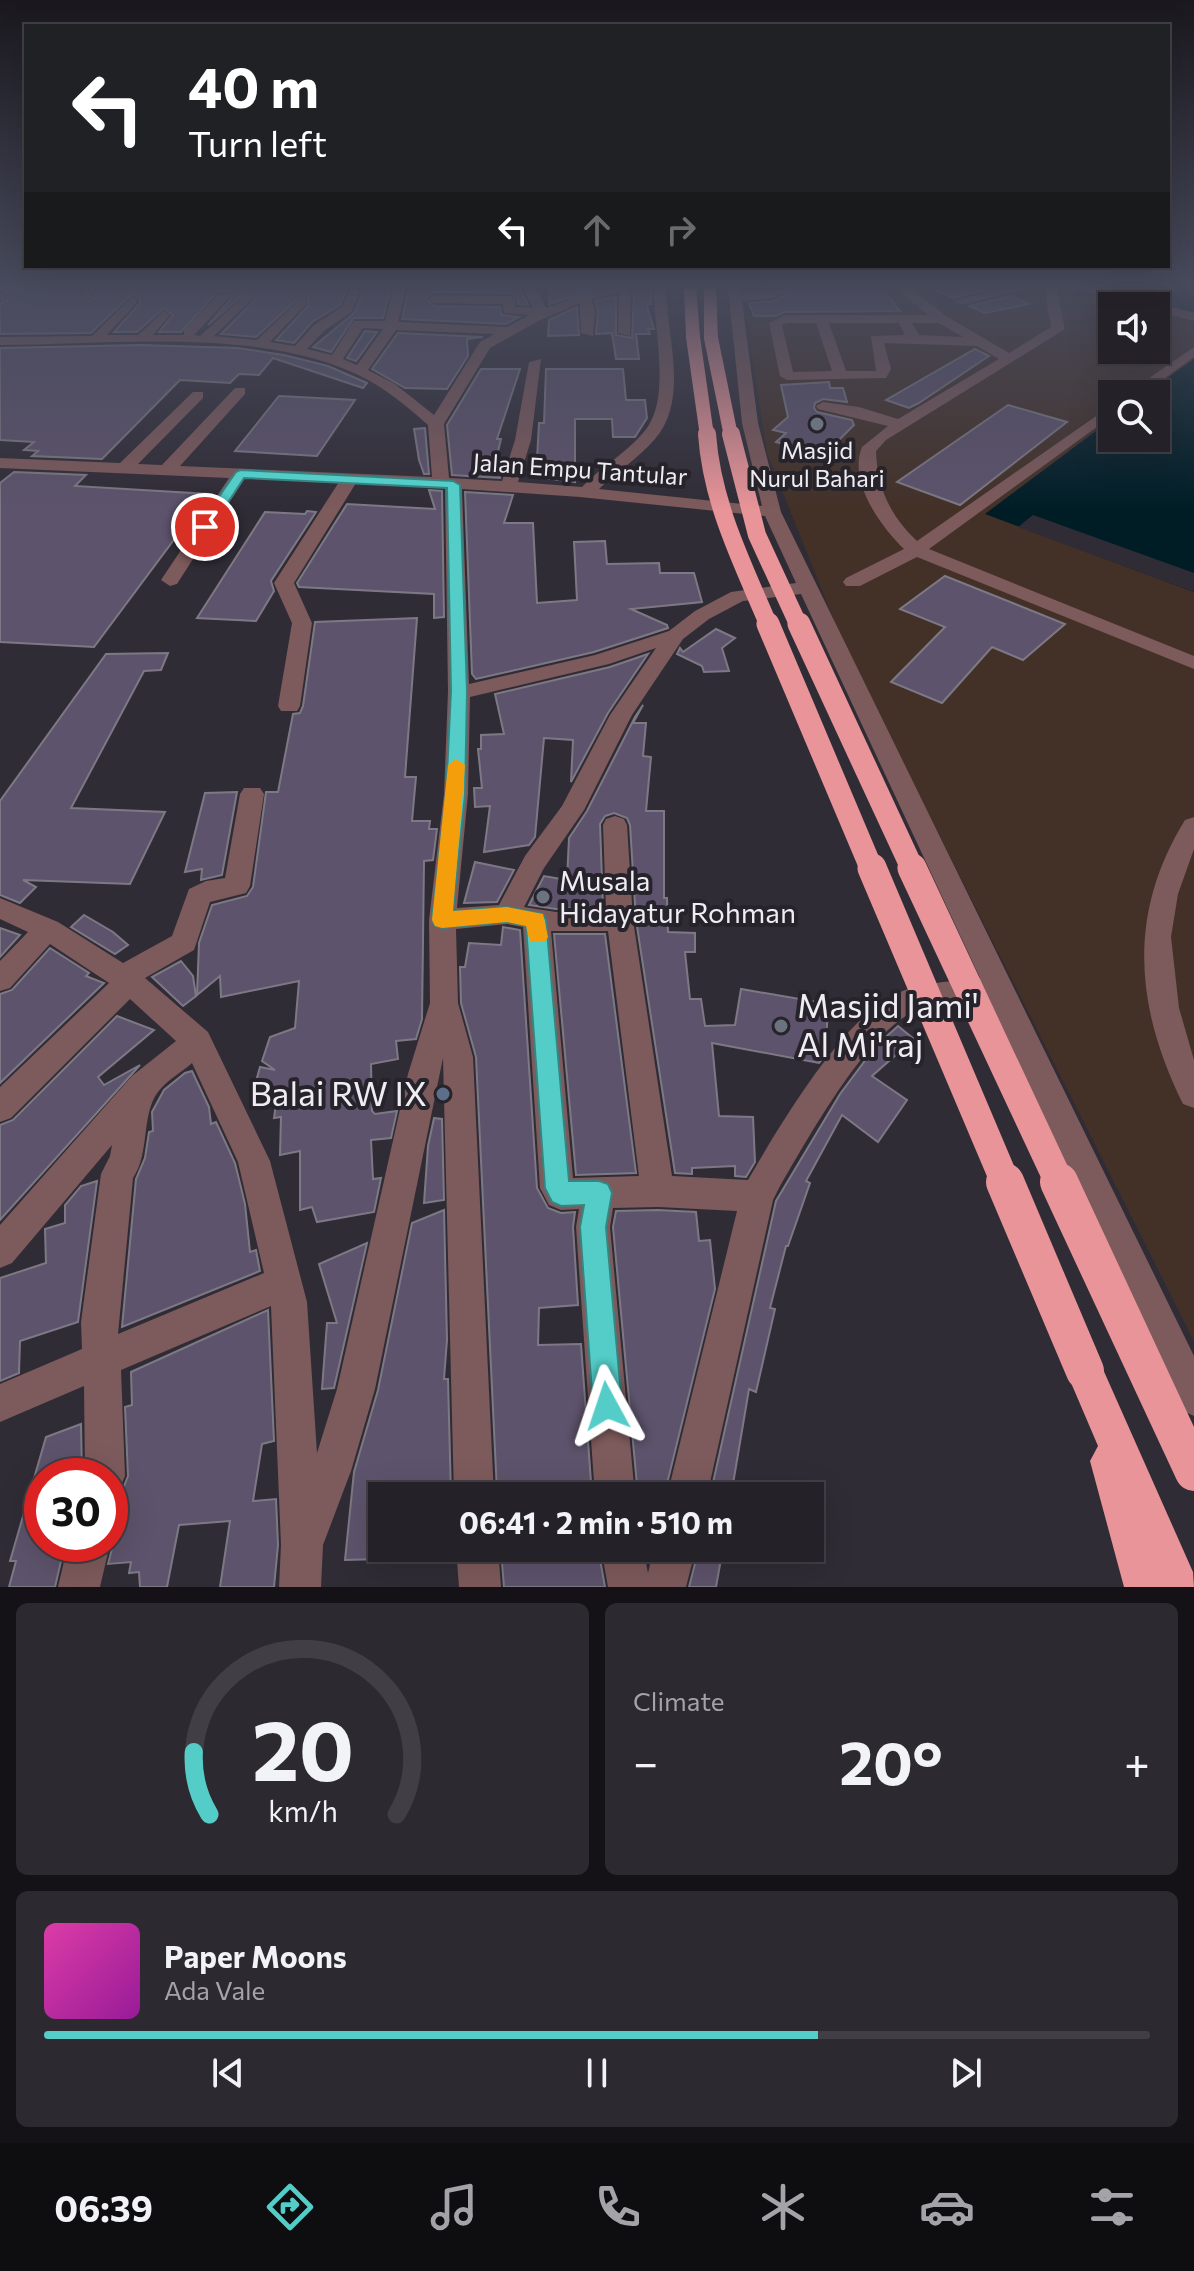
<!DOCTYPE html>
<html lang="en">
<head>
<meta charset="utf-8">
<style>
	body { margin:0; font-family:Commissioner,sans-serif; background:#2c2930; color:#f1f3f6; height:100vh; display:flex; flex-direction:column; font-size:30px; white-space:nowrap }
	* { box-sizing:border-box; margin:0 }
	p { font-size:26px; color:#a3a3a8 }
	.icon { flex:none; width:44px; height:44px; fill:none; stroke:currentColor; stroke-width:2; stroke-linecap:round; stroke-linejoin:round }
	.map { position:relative; height:1587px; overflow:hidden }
	.sheet { display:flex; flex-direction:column; gap:16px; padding:16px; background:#141216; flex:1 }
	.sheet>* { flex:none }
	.top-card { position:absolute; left:24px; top:24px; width:1146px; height:244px; border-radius:0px; box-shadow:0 8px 32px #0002,0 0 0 2px #413e45; background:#202124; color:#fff; overflow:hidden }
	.controls { position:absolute; left:1098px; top:292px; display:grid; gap:16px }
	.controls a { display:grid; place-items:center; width:72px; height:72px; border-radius:0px; background:#242128; box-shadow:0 8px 32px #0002,0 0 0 2px #413e45; font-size:40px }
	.speed { position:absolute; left:24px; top:1458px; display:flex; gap:16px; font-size:40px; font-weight:700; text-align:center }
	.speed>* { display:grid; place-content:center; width:104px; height:104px; border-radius:50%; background:#242128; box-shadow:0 8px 32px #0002,0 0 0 2px #413e45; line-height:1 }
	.speed .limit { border:12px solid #d22; background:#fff; color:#111 }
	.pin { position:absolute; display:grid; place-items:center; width:68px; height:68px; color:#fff; margin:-34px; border:4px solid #fff; border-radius:50%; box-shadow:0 2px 8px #0007 }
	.me { position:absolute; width:88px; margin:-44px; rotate:355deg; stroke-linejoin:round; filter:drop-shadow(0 0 6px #0008) }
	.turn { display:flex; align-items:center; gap:28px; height:168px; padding:0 32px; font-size:36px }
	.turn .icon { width:104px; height:104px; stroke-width:2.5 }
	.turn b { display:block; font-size:56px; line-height:68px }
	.lanes { display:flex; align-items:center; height:76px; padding:0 32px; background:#0003; justify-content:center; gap:40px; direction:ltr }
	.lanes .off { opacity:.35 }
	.big { font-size:60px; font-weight:700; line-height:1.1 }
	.sheet .tile { flex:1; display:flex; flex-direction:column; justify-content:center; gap:12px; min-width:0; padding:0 28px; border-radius:12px; background:#2c2930 }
	.sheet .dial { align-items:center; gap:0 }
	.dial svg { height:208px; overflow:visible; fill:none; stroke:#413e45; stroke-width:7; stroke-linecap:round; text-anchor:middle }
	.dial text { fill:#f1f3f6; stroke:none }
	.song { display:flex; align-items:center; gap:24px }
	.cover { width:96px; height:96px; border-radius:12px; background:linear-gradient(135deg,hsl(320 70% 55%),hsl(300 70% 35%)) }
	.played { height:8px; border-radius:4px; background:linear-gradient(90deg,#54cdc8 70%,#413e45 70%) }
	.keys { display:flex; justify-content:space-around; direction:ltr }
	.heat { display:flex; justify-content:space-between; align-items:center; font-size:44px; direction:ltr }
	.sheet .tiles { flex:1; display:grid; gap:16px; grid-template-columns:1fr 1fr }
	.tile:last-child { grid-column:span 2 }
	.trip { position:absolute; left:368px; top:1482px; width:456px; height:80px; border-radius:0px; background:#242128; box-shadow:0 8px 32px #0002,0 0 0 2px #413e45; font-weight:700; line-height:80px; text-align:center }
	.tab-bar { display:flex; height:128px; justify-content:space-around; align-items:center; background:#0e0d10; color:#a3a3a8 }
	.tab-bar .icon { width:56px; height:56px }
	.tab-bar .current { color:#54cdc8 }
	.tab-bar b { font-size:36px; color:#f1f3f6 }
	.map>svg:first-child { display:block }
	.industrial { fill:#433128; fill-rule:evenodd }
	.water { fill:#001d26 }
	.pier { fill:#302c36 }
	.building { fill:#5d536c; stroke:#7d7984; stroke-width:2 }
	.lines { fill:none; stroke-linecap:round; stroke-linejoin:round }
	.minor { fill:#7d5a5b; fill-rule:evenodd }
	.highway { fill:#e89498; fill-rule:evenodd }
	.highway-bridge-far4 { stroke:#e89498; stroke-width:14 }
	.highway-bridge-far3 { stroke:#e89498; stroke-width:18 }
	.highway-bridge-far2 { stroke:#e89498; stroke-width:23 }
	.highway-bridge-far1 { stroke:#e89498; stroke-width:29 }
	.highway-bridge { stroke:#e89498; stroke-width:38 }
	.route { fill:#54cdc8; stroke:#378582; stroke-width:2 }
	.slow { fill:#f59e0b }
	.worship-dot { fill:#6b7280; stroke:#26232b; stroke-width:3 }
	.service-dot { fill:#5c6f8a; stroke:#26232b; stroke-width:3 }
	.labels { text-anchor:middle; stroke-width:8; stroke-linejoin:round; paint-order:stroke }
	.far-poi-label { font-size:24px; fill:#efedf3; stroke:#26232b }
	.far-street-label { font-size:24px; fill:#efedf3; stroke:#26232b }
	.poi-label { font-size:28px; fill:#efedf3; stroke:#26232b; text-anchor:start }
	.near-poi-label { font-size:34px; fill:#efedf3; stroke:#26232b; text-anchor:start }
</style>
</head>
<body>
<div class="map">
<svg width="1194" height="1587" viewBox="0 0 1194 1587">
	<rect width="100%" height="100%" fill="#302c36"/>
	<path class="industrial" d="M879 287H921L941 304 1014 287H1091L1194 312V359L1146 394H1112V419L985 514 1194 592V1341L846 650 767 453 746 316H874L899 310ZM1112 306H1156V350H1112Z"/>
	<g class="water">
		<polygon points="1091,287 1194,287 1194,312"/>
		<polygon points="1194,359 1194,592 985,514 1112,419 1112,438 1156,438 1156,394 1146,394"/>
	</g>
	<polygon class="pier" points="1033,515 1194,573 1194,592 1018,527"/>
	<g class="building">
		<polygon points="0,287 88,287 86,293 95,299 107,287 348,287 340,305 312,322 294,343 276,340 308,306 308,296 303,294 256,337 221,334 254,301 254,291 249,289 208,325 231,299 230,291 218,291 181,332 159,332 173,315 164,308 137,332 114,332 140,303 140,298 132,294 91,333 0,334 0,304 8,300 7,292 0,290"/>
		<polygon points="360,287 391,287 383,318 354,318 331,352 313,347 354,313 363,293"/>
		<polygon points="409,287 519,287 528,305 518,304 518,298 510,293 434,292 425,298 434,306 500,307 502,315 519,317 506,324 402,319"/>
		<polygon points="550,287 603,287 549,304"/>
		<polygon points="640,287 651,287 651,304 647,304 648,310 654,329 648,329 650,334 636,334 639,359 616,359 612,333 596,334 598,310 595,301 616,297 616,335 632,338 634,293"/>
		<polygon points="800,287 881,287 900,311 785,312 775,316 754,316 749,303 774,301"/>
		<polygon points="929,287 992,287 993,288 953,298"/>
		<polygon points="1011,296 1029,304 985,313 969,306"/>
		<polygon points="577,307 579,335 548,336 549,320"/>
		<polygon points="365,331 377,332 356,361 347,358"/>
		<polygon points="398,333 483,337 467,339 468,356 447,389 405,388 372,369"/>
		<polygon points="141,345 238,348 284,355 328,366 367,383 363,388 273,358 259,375 239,374 230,383 180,380 102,459 32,456 38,451 24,450 34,442 0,440 0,348"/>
		<polygon points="975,349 989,356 919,403 909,408 886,400"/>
		<polygon points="481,369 520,369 497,439 501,439 493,472 501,473 500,478 452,475 447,425"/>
		<polygon points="546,369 623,369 626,400 645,400 647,418 635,437 613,437 612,419 575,419 575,482 536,477 539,423 544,423"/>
		<polygon points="829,382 830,388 843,388 847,402 823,399 815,403 814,408 817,412 852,420 854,425 824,455 776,442 786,433 773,430 788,417 781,385"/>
		<polygon points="279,396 355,400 317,456 235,451"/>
		<polygon points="1008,405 1067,422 960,505 897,482"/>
		<polygon points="425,428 429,474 424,474 419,460 414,429"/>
		<polygon points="14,472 86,475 75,486 208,494 94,647 0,642 0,483"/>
		<polygon points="429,490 442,491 444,617 434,618 434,594 299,587 297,583 347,504 435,509"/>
		<polygon points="465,492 513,495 504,523 533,523 537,603 577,600 574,542 605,541 607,564 659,563 660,573 694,573 702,602 631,609 667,625 668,628 594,652 476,679 472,674"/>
		<polygon points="307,511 316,512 271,581 274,591 256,621 197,618 265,512 305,514"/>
		<polygon points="945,576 1065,624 1023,660 992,647 942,703 891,682 945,627 900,609"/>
		<polygon points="417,618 405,777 416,777 412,821 430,821 429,829 437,829 433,860 424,861 422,1019 416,1039 396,1041 398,1059 371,1064 372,1111 375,1114 397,1111 391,1138 371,1140 373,1179 381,1178 374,1212 317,1222 312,1207 300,1210 300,1151 280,1155 281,1117 274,1118 277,1097 252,1096 260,1067 275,1070 262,1061 270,1037 295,1028 299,981 221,997 220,976 197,995 199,943 212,905 247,896 253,887 266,792 278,792 293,714 300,713 303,706 315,622"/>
		<polygon points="716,629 735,638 722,648 729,671 704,672 702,666 677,654 680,648 683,652"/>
		<polygon points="168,653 161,670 144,671 71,808 165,812 130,884 23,880 36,887 20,903 0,895 0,801 106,654"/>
		<polygon points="648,654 608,713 571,782 573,740 544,738 535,837 529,845 484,852 490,806 475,807 474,788 482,788 478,749 481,749 481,735 504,734 495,694 610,667"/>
		<polygon points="643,705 633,723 646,723 643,756 651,757 646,811 664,811 664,898 667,898 668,932 695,933 695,952 685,952 690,999 701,999 705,1026 735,1025 741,989 829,1004 824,1057 819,1063 712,1043 719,1116 753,1117 755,1162 746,1177 735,1176 735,1166 692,1168 692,1174 675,1173 636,920 630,825 627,818 614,813 605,816 600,824 603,907 556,909 529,905 544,876 567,880 569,838 587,811 635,717"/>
		<polygon points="237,792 222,875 201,880 202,869 185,872 205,793"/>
		<polygon points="475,862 514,870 497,902 464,903"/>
		<polygon points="84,915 113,932 128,945 115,954 71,927"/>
		<polygon points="503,927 520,930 537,1188 548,1208 561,1213 575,1212 573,1227 578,1305 539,1308 538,1345 581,1344 592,1496 525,1496 525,1491 497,1492 476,1057 461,1003 460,967 465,967 469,943 501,945"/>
		<polygon points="0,928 20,935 0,957"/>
		<polygon points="554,934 605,934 636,1173 576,1175"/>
		<polygon points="50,948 89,973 86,976 104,983 0,1083 0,994 12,990"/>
		<polygon points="181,961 193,976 196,996 183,1006 152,977"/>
		<polygon points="117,1016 154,1030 98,1077 104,1085 140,1065 0,1220 0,1125 13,1120"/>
		<polygon points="898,1026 914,1039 872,1076 907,1100 878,1142 842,1115 806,1181 810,1183 788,1246 786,1246 770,1308 775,1309 756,1392 749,1389 731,1496 710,1496 776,1201 840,1094 876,1046"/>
		<polygon points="192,1071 209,1107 211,1124 216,1122 235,1163 245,1204 250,1252 256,1250 260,1271 122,1327 136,1179 145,1158 149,1132 153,1131 152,1112 164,1090 185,1073"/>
		<polygon points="434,1118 442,1119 444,1200 424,1203 428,1146"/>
		<polygon points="97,1181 78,1322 20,1341 19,1373 0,1381 0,1278 46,1263 45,1229 65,1223 65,1205 81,1186"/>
		<polygon points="444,1210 447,1340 444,1379 448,1379 451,1496 382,1496 382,1559 345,1560 354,1472 378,1390 412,1223"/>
		<polygon points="658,1210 696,1212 699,1241 710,1240 715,1289 664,1496 638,1496 613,1227 616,1211"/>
		<polygon points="367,1243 334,1388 322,1389 327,1323 337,1323 319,1264"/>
		<polygon points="268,1310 274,1441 262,1444 253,1501 276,1499 278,1545 274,1587 220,1587 230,1521 179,1525 167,1587 140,1587 139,1572 129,1573 131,1562 108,1564 113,1545 110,1541 110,1510 113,1496 122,1491 128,1476 125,1407 132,1405 131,1372"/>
		<polygon points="81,1424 82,1474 42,1476 42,1544 65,1544 55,1587 9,1587 16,1561 10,1561 46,1437"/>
		<polygon points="578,1548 598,1548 605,1587 504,1587 501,1551 532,1550 532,1557 578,1556"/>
		<polygon points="699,1548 723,1548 716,1587 689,1587"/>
	</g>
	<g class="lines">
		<g class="minor">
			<polygon points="92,287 104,287 95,296 89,292"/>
			<path d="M394 287H406L398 322 507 327 529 315 504 313 503 304 434 303 428 299 434 295 510 296 516 300 515 307 533 308 522 287H534L546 308C577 296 604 287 637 287L631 291 630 336 618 333 619 293 591 299 595 310 593 336 581 333 580 303 538 321 490 348 444 424 449 478 502 481 515 440 529 362 541 359 531 440 518 482 582 487C601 467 625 454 643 433 673 400 653 329 654 287H666C666 335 690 398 655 439 639 458 617 471 599 489L762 506 742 423 728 287H740L741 294 797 287 773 298 742 301 758 423 781 512 1194 1356V1416L1181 1410 989 999C965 1005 934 1001 911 1013 863 1038 807 1140 779 1188L773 1200 707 1496H667L737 1211 658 1207 613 1208 610 1227 635 1496H595L576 1227 579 1209 561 1210 549 1205 540 1188 523 927 507 924 456 929 458 1003 473 1057 494 1496H454L443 1058 375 1389 351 1471 323 1545 321 1587H279L281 1545 271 1306 121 1370 125 1476 119 1490 110 1494V1476H85L84 1386 0 1422V1384L82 1349 81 1322 101 1174 110 1156 112 1145 12 1263 0 1268V1225L132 1076 176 1041 130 999 11 1118 0 1122V1087L109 983 50 944 10 988 0 991V961L28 932 0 919V898L58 922 123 963 172 936 189 889 206 881 225 878 240 794 244 788H260L264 794 250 886 246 893 210 902 194 950 145 978 208 1032 270 1161 307 1302 317 1453 337 1389 408 1074 430 1003 429 920 444 794 448 691 445 488 356 483 294 583 312 623 300 706 297 711H281L278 706 292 623 274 583 339 482 245 478 177 584 170 586 161 580 229 478 0 468V458L120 463 193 392H203V398L138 464 162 465 235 388H245V394L180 466 432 477 428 425C410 409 391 393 370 381 266 325 116 345 0 345V337L92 336 132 297 138 301 107 335H138L164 311 170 315 153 335H184V330L220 293H228V299L194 335 200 336 248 292 252 293V299L214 336 257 340 302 297 306 298V304L270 342 295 346 314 325 342 307 350 289H358L360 292 351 312 324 331 307 349 332 355 354 321H385ZM363 328 383 329 357 365 343 359ZM396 330 494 334 480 342 434 415 395 384 368 370ZM462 489 580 497 765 516 796 583 731 592 695 611 669 631 595 655 469 684ZM801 594 980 978C950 982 916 982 890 997 839 1025 778 1128 748 1180L672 1176 633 920 627 825 624 819 615 816 606 819 603 825 606 910 556 912 524 907 544 868 584 810 632 715 683 639 709 619 743 601ZM656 648 610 715 562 806 525 856 499 905 457 908 468 794 470 697 609 664ZM551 931H608L639 1176 573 1178ZM192 1063 238 1162 264 1273 118 1334 133 1178C150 1154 141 1114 158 1092 166 1081 182 1072 192 1063Z"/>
			<path d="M895 287H909L946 316 1009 353 1051 327 1044 287H1056L1065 329 886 440 876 451C877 487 890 516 917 541L1112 405V416L929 549 1194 656V669L917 557 860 586H846L843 582 846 578 904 549C880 526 848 481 862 447L888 426 818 409 816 406 823 402 859 407 898 419 999 359 977 346 884 343 891 369 886 378 787 380 780 376 769 323 785 315H928ZM787 323H816L832 371 793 372 782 325ZM829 323H899L905 335 871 336 876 371H846ZM912 323H938L963 337 919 335Z"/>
			<polygon points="1008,287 1033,287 960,305 954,301"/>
			<polygon points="1067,287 1089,287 1194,313 1194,321 1156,311 1156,306 1136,306"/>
			<polygon points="0,293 5,294 5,300 0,301"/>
			<polygon points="1194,347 1194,357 1143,394 1126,394"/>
			<path d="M1194 817V849L1178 894 1171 937 1179 1008 1194 1060V1108L1183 1104C1135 1007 1127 914 1185 820Z"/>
			<polygon points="68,1544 110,1544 100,1587 58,1587"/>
			<polygon points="456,1548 498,1548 501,1587 459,1587"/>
			<polygon points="601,1548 643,1548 648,1573 654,1548 696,1548 686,1587 608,1587"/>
		</g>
		<g class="highway">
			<polygon points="684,287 696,287 700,337 693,341 686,337"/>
			<polygon points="704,287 716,287 718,338 711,342 704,338"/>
			<polygon points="1085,1352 1098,1358 1193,1572 1194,1587 1124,1587 1090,1461 1098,1446 1066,1371 1072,1358"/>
		</g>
		<g class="highway-bridge-far4">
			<polyline points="693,337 707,436"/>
			<polyline points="711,338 731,436"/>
		</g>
		<g class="highway-bridge-far3">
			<path d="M707 434C712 504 742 562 769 626"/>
			<polyline points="731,434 757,535 799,626"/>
		</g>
		<g class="highway-bridge-far2">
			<polyline points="768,624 872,870"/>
			<polyline points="799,624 913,870"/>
		</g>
		<g class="highway-bridge-far1">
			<polyline points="872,868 1006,1184"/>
			<polyline points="912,868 1060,1184"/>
		</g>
		<g class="highway-bridge">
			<polyline points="1005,1182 1085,1371"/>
			<polyline points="1059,1182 1194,1472"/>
		</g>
	</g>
	<linearGradient id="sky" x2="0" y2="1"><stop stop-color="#1a181e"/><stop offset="0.56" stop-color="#484b5d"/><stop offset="1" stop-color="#484b5d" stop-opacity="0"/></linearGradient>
	<rect width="1194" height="509" fill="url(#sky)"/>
	<polygon class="route" points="240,470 453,481 460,485 467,691 465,794 453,911 507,907 543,914 546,920 569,1181 599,1181 608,1184 612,1193 606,1227 622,1406 618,1416 607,1421 597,1416 593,1406 580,1227 584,1205 561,1206 552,1202 545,1188 526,926 507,922 442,928 435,926 432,920 446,794 451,691 447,488 244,478 210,530 200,530 198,527 236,472"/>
	<polygon class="slow" points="456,759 465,765 453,911 507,907 543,914 548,937 545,942 530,942 526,926 507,922 442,928 435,926 432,920 448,765"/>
	<g class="worship-dot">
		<circle cx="817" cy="424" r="8"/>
		<circle cx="543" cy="897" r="8"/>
		<circle cx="781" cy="1026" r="8"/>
	</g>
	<circle class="service-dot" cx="443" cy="1094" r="8"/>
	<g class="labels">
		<g class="far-poi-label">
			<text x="817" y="459">Masjid<tspan x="817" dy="28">Nurul Bahari</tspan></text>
		</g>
		<g class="far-street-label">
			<text transform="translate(580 470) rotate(4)" y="8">Jalan Empu Tantular</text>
		</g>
		<g class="poi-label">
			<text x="559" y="891">Musala<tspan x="559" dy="32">Hidayatur Rohman</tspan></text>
		</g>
		<g class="near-poi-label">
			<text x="797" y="1018">Masjid Jami'<tspan x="797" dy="39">Al Mi'raj</tspan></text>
			<text x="427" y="1106" text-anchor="end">Balai RW IX</text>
		</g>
	</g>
</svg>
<div class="controls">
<a><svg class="icon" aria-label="sound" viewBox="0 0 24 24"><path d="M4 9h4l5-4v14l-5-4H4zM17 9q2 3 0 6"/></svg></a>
<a><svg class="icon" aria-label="search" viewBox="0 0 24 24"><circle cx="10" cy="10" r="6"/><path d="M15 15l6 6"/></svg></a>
</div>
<div class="speed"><div class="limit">30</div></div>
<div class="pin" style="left:205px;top:527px;background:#d93025"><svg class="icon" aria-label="arrive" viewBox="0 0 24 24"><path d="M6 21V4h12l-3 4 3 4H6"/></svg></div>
<svg class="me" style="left:607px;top:1406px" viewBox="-20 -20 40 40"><path d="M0-17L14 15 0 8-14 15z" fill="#54cdc8" stroke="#fff" stroke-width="4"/></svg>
<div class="trip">06:41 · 2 min · 510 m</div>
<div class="top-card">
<div class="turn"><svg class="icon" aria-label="left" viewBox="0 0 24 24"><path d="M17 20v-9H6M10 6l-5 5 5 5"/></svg><div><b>40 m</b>Turn left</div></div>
<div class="lanes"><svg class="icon" aria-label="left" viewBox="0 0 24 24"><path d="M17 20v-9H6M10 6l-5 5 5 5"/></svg><svg class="icon off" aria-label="ahead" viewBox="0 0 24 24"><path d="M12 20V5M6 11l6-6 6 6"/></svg><svg class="icon off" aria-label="right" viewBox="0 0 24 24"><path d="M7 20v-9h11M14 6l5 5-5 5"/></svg></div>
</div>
</div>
<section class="sheet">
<div class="tiles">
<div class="tile dial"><svg viewBox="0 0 100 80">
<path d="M14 69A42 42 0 1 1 86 69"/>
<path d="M14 69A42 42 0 0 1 8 45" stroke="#54cdc8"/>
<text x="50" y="56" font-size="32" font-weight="700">20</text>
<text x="50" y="72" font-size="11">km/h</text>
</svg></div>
<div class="tile"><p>Climate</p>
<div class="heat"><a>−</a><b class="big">20°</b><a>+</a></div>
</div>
<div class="tile">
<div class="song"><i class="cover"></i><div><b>Paper Moons</b><p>Ada Vale</p></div></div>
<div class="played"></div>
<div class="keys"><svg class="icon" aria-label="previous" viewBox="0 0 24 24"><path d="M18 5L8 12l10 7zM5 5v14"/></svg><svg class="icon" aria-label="pause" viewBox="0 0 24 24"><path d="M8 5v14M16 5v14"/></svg><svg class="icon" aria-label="next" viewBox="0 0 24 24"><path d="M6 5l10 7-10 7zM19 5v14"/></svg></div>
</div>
</div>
</section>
<nav class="tab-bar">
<b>06:39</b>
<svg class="icon current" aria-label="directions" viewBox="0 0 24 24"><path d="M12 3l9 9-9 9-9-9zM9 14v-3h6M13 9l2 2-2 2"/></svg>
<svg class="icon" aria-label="music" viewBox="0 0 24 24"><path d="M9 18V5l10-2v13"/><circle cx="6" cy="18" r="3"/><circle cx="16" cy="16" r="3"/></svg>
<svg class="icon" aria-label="phone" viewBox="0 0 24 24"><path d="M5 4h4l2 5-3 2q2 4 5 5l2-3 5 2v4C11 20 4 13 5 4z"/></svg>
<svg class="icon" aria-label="climate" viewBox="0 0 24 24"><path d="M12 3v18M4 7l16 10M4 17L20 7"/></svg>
<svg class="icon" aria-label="car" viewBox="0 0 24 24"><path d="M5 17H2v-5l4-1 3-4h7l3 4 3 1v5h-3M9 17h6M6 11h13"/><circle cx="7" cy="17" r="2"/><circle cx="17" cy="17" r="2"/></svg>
<svg class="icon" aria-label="filters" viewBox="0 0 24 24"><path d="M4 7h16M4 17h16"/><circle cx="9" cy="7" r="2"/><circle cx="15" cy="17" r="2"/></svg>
</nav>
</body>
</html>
